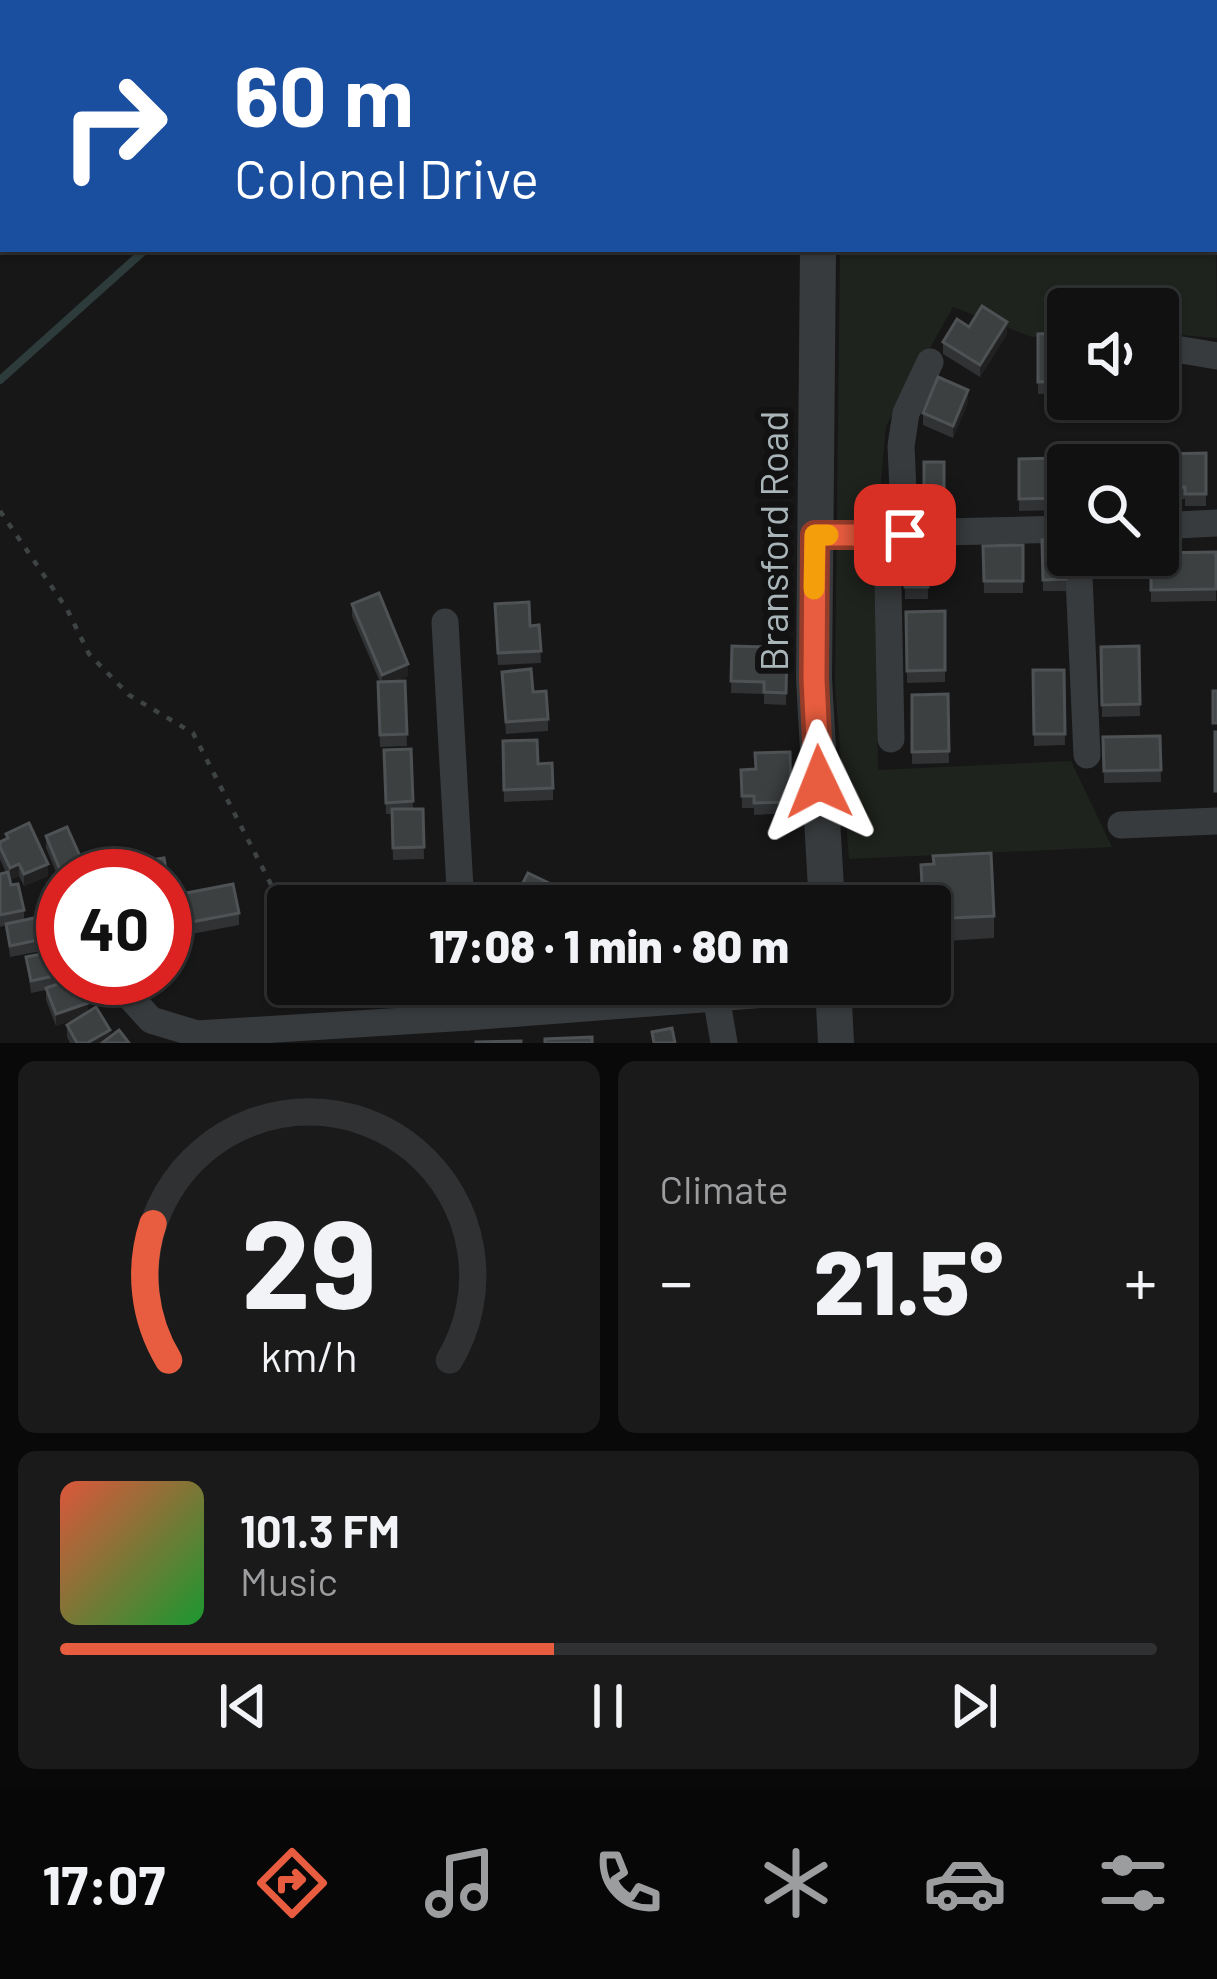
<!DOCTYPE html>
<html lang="en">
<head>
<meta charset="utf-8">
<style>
	body { margin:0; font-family:Barlow,sans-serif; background:#1a1a1b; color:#f1f3f6; height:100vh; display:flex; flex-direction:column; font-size:45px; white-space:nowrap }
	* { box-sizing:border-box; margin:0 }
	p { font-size:39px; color:#9c9d9f }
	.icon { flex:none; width:66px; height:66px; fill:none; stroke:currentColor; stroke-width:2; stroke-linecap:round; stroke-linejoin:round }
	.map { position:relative; height:1043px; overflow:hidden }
	.side { display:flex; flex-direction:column; gap:18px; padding:18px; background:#09090a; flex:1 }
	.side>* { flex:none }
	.guide { position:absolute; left:0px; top:0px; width:1218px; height:252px; box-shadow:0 3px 9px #0004,0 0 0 3px #303132; background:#1a4fa0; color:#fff; overflow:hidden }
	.tools { position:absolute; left:1047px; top:288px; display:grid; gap:24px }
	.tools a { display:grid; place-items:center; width:132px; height:132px; border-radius:12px; background:#111112; box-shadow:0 3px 9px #0004,0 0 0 3px #303132; font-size:60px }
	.speed { position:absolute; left:36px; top:849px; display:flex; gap:24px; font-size:60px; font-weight:700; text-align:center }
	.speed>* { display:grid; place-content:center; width:156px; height:156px; border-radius:50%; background:#111112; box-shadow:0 3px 9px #0004,0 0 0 3px #303132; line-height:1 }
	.speed .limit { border:18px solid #d22; background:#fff; color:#111 }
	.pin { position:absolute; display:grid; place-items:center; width:102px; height:102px; color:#fff; margin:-51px; border-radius:24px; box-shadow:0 6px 18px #0006 }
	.me { position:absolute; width:132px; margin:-66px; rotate:358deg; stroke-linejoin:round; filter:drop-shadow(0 0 9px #0008) }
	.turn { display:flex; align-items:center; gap:42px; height:252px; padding:0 36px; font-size:54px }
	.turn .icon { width:156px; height:156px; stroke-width:2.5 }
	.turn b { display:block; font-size:84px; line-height:102px }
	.big { font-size:90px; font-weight:800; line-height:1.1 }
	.side .widget { flex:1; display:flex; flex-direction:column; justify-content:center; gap:18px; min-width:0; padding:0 42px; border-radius:18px; background:#1a1a1b }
	.side .dial { align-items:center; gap:0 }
	.dial svg { height:312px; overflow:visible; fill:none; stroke:#303132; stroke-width:7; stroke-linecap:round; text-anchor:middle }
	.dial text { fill:#f1f3f6; stroke:none }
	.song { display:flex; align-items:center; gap:36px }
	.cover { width:144px; height:144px; border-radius:18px; background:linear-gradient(135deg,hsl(10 70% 55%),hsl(130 70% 35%)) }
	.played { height:12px; border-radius:6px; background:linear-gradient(90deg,#e85d3f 45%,#303132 45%) }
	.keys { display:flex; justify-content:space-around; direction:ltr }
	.heat { display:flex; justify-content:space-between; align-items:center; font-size:66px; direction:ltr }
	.side .tiles { flex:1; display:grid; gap:18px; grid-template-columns:1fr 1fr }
	.widget:last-child { grid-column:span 2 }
	.trip { position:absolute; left:267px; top:885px; width:684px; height:120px; border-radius:12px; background:#111112; box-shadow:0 3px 9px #0004,0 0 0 3px #303132; font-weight:800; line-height:120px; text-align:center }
	.tabs { display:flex; height:192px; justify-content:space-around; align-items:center; background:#070707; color:#9c9d9f }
	.tabs .icon { width:84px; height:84px }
	.tabs .on { color:#e85d3f }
	.tabs b { font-size:54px; color:#f1f3f6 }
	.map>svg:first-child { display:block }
	.green { fill:#1f231d }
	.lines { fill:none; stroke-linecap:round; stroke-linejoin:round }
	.stream { stroke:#2d3c3b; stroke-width:8 }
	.path { stroke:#3e4344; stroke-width:4.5; stroke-dasharray:6 9; stroke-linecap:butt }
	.minor { stroke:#383b3d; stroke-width:27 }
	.tertiary { stroke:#383b3d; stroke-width:36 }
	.wall { fill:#303233 }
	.shaded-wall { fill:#212122 }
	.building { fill:#3d4041; stroke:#4e5254; stroke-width:3 }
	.route-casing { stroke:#973c29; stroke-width:30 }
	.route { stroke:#e85d3f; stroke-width:21 }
	.slow { stroke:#f59e0b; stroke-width:21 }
	.labels { text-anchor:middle; stroke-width:12; stroke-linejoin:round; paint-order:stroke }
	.street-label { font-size:39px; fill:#a9b5b8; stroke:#121213 }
</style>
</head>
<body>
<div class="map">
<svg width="1217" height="1043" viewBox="0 0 1217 1043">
	<rect width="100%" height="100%" fill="#171718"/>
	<polygon class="green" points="1215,113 1217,338 1158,333 1158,309 1068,309 1068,334 1032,337 953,307 886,426 874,557 878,770 1071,761 1112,847 849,859 835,686 840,249 1215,249"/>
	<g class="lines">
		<g class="stream">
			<polyline points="441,3 447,0"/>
			<polyline points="0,380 146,249"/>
		</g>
		<polyline class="path" points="0,511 67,609 89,654 129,695 193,733 277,896 289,1005"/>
		<g class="minor">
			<polyline points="801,3 806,0"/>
			<polyline points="1158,346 1217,356"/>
			<polyline points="1158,526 1217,523"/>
			<polyline points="815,535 1068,529"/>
			<polyline points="905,535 901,446 906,413 930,362"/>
			<polyline points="887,536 891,739"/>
			<polyline points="1078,555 1087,755"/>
			<polyline points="445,622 461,906"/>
			<polyline points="1121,825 1217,821"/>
			<polyline points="113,978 151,1020 197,1034 468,1017 833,989"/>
			<polyline points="466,984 468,1017"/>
			<polyline points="716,996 724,1043"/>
		</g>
		<g class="tertiary">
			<polyline points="754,0 755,3"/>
			<polyline points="818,249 814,679 827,906"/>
			<polyline points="833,984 836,1043"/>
		</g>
	</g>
	<g class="wall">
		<polygon points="962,0 1028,0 1027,3 967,3"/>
		<polygon points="969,327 1007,334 980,377 943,354 943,342"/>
		<polygon points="1038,334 1058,342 1068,342 1068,393 1038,394"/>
		<polygon points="968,402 953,438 923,425 923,413"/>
		<polygon points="1206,453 1206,506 1185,506 1185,499 1163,500 1163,454"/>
		<polygon points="1059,458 1060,510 1019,511 1019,459"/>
		<rect x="924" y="462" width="20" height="50"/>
		<polygon points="1065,539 1066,591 1043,591 1042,540"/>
		<polygon points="927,544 928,599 905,599 904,545"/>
		<polygon points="1023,545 1023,593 984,593 983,546"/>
		<polygon points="1216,552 1216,601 1151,602 1151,555"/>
		<rect x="1096" y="555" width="39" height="20"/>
		<polygon points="352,604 408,676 397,681 405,681 407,746 380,747 378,694 380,682 352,616"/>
		<polygon points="495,604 530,626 539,625 541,663 498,665"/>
		<polygon points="945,611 945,682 907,683 906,612"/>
		<polygon points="787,645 786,705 764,704 764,694 731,693 732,646"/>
		<polygon points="1139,646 1140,716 1102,717 1101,647"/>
		<polygon points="1033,670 1064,670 1065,745 1034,746"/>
		<polygon points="502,683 533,692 548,719 548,731 506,734"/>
		<polygon points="948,694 949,763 912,764 912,695"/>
		<polygon points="1160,736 1161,782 1104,783 1103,737"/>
		<polygon points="503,741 538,764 553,788 553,800 504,802"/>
		<polygon points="411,749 413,809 423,809 424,859 393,860 392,814 386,814 384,750"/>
		<polygon points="790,752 791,813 754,815 754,808 742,808 741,770 755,769"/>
		<polygon points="6,834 48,876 24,886 19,876 10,880 24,910 24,920 47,938 47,950 10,957 6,925 0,927 0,874 6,873 0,859 0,842 6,840"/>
		<polygon points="46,836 83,875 63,876 63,883 61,884 46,848"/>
		<polygon points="164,858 172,905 172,917 165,918 165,876 144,876 144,861"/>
		<polygon points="921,865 994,916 994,938 930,942 930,906 922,906"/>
		<polygon points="176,895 239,913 239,925 181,936 176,907"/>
		<polygon points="26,957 63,961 63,978 66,978 66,981 88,1012 110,1037 129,1043 70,1043 67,1037 67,1025 77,1018 56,1026 46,1000 46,990 31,993"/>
	</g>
	<g class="shaded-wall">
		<polygon points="1007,322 1007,334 980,377 980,365"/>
		<polygon points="968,390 968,402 953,438 953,426"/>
		<polygon points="408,664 408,676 382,687 382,675"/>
		<polygon points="83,863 83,875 63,876 63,883 61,884 61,872"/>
		<polygon points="19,864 19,876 10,880 10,868"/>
		<polygon points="48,864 48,876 24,886 24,874"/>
		<polygon points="88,1003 88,1015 56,1026 56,1014"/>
		<polygon points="110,1030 110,1042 107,1043 87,1043"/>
	</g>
	<g class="building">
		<polygon points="983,0 1021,0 1020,3 988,3"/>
		<polygon points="982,306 1007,322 980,365 943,342 957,319 969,327"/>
		<polygon points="1058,333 1058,342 1068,342 1068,381 1038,382 1038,334"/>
		<polygon points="938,377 968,390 953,426 923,413"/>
		<polygon points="1206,453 1206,494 1185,494 1185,487 1163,488 1163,454"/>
		<polygon points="1126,454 1126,465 1086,465 1086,455"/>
		<polygon points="1059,458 1060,498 1019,499 1019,459"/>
		<rect x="924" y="462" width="20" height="38"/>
		<polygon points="1065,539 1066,579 1043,580 1042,540"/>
		<polygon points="927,544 928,587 905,587 904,545"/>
		<polygon points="1023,545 1023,581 984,581 983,546"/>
		<polygon points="1216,552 1216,589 1151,590 1151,555 1158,555 1158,553"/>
		<rect x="1096" y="555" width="39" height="8"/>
		<polygon points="379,593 408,664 382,675 352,604"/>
		<polygon points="529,602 530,626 539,625 541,651 498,653 495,604"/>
		<polygon points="945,611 945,670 907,671 906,612"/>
		<polygon points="765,644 787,645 786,693 764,692 764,682 731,681 732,646 764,647"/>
		<polygon points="1139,646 1140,704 1102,705 1101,647"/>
		<polygon points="531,669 533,692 546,691 548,719 506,722 502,672"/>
		<polygon points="1033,670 1064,670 1065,734 1034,734"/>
		<polygon points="405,681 407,734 380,735 378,682"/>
		<rect x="1213" y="691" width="4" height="32"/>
		<polygon points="948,694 949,751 912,752 912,695"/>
		<rect x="1215" y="732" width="2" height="59"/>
		<polygon points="1160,736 1161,770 1104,771 1103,737"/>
		<polygon points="537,740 538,764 552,763 553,788 504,790 503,741"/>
		<polygon points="411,749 413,801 386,803 384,750"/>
		<polygon points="790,752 791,802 754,803 754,796 742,796 741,770 756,769 755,753"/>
		<polygon points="392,809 423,809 424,847 393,848"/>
		<polygon points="29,823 48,864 24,874 19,864 10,868 0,847 0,842 8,838 6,834"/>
		<polygon points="67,827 83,863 61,872 46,836"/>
		<polygon points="991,853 994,916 930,919 930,906 923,906 921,865 934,864 933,856"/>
		<polygon points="164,858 172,905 165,906 165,876 146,876 144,861"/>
		<polygon points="130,862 132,876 111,876 110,866"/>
		<polygon points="8,872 11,885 18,884 24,910 0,915 0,874"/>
		<polygon points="528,873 574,895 569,906 511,906"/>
		<polygon points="233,884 239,913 181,924 176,895"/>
		<polygon points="407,884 420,906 368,906"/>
		<polygon points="711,884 711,906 663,906 662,885"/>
		<polygon points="643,889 643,906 593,906 593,890"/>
		<polygon points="788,897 789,906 755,906 754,899"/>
		<polygon points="43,916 47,938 10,946 6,924"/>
		<polygon points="61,950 63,974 31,981 26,957"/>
		<polygon points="76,978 79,978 88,1003 56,1014 46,988"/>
		<polygon points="96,1007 110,1030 87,1043 77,1043 67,1025"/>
		<polygon points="672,1028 675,1043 654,1043 652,1032"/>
		<polygon points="119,1030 129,1043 102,1043"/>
		<polygon points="592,1037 592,1043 545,1043 545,1039"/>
		<polygon points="521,1041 521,1043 476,1043 476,1042"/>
	</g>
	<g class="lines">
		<defs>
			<polyline id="route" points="819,782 814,679 815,535 905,535"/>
		</defs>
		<use href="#route" class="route-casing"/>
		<use href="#route" class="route"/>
		<polyline class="slow" points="814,589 815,535 828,535"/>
	</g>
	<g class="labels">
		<g class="street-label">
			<text transform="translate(774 541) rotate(-90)" y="14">Bransford Road</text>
		</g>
	</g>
</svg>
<div class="tools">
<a><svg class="icon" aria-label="sound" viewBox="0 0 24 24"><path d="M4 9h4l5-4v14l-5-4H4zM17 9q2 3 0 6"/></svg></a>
<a><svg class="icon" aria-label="search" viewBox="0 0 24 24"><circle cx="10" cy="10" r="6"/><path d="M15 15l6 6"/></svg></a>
</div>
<div class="speed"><div class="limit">40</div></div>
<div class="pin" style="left:905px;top:535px;background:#d93025"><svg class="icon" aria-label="arrive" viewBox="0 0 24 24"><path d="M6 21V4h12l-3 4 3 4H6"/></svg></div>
<svg class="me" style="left:819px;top:782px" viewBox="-20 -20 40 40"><path d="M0-17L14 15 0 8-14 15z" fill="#e85d3f" stroke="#fff" stroke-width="4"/></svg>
<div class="trip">17:08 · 1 min · 80 m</div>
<div class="guide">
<div class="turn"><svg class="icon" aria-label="right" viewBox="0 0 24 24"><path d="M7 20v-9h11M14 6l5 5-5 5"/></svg><div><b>60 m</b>Colonel Drive</div></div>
</div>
</div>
<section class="side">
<div class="tiles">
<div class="widget dial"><svg viewBox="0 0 100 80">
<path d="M14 69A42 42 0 1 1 86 69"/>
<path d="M14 69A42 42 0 0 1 10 34" stroke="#e85d3f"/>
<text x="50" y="56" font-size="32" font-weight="700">29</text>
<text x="50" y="72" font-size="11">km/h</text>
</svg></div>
<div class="widget"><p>Climate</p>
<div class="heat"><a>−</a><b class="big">21.5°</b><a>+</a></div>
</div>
<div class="widget">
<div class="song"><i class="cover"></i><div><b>101.3 FM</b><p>Music</p></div></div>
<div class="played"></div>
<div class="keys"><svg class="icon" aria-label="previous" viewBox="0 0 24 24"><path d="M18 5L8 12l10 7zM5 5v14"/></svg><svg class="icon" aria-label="pause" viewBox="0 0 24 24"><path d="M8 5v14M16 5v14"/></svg><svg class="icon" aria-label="next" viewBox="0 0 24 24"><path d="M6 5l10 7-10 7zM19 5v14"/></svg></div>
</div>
</div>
</section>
<nav class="tabs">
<b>17:07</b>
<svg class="icon on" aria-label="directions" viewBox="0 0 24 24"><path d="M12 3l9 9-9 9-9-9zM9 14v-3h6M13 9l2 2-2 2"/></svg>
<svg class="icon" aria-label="music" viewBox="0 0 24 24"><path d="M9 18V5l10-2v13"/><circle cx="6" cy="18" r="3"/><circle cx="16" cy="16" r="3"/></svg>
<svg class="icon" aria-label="phone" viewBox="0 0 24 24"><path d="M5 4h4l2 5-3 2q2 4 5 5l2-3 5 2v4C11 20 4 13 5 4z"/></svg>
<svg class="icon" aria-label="climate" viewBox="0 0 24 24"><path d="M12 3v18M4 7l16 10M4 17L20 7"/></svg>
<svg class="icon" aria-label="car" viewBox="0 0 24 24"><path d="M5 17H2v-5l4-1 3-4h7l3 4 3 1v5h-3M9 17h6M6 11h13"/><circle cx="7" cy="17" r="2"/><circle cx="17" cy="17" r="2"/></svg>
<svg class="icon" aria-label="filters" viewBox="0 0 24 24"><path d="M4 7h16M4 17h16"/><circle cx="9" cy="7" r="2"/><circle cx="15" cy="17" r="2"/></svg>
</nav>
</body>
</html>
